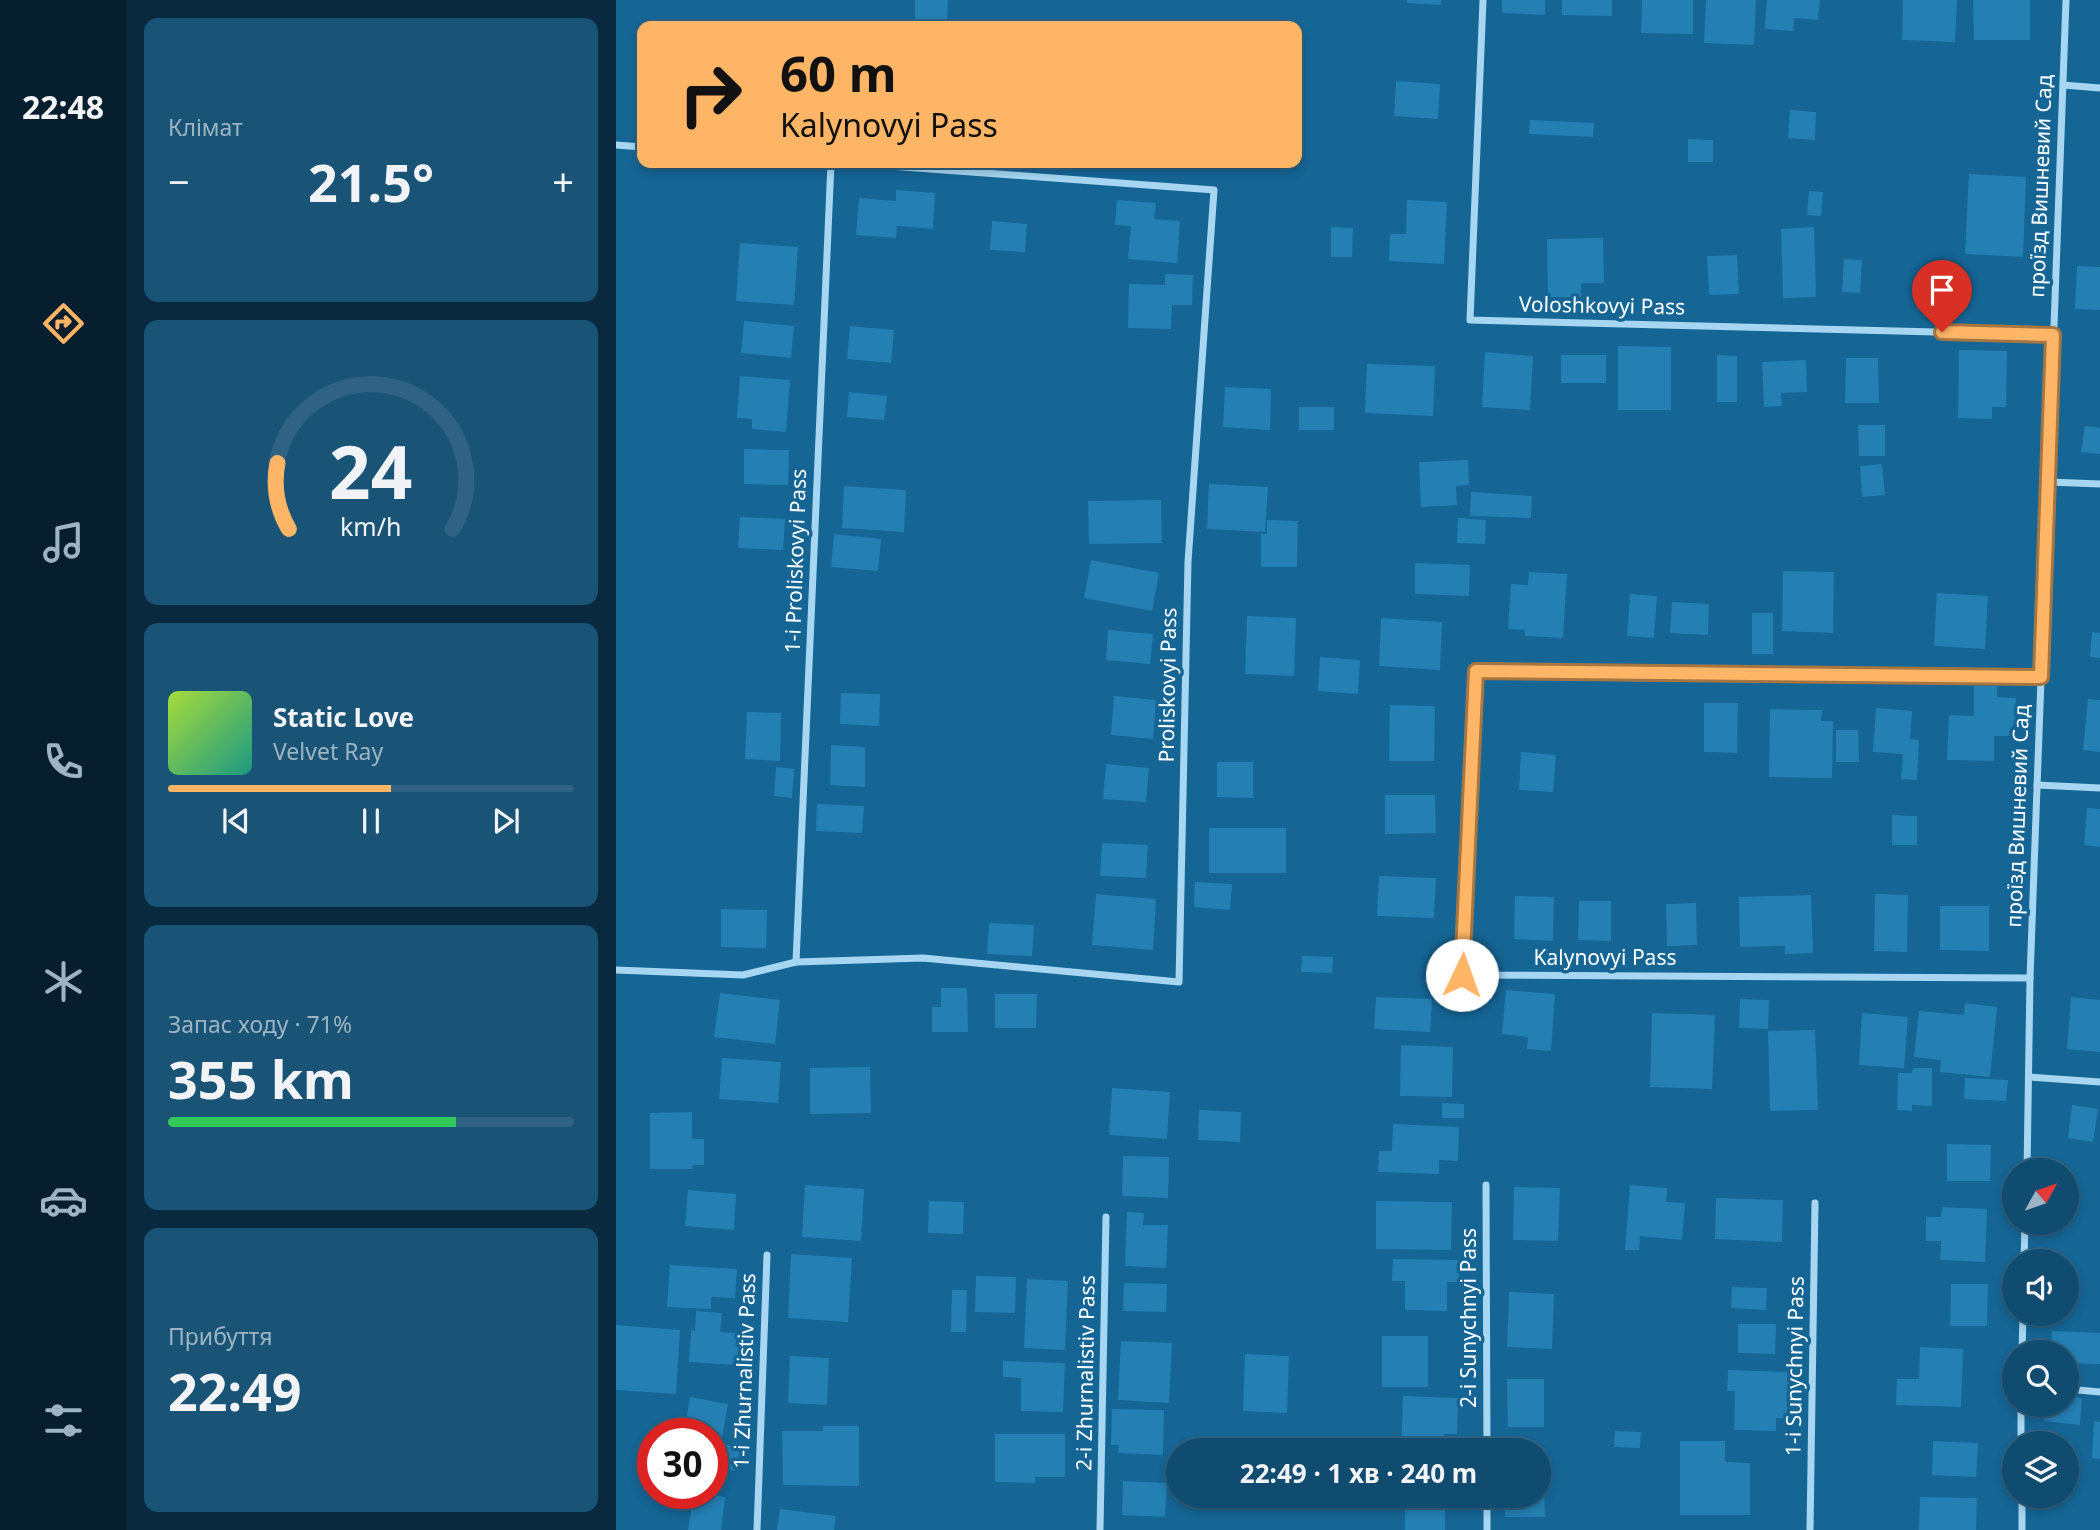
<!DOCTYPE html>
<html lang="uk">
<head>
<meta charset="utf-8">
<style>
	body { margin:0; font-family:"Noto Sans",sans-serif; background:#195375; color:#f1f3f6; height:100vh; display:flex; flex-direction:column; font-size:26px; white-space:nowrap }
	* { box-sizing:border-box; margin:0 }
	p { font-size:23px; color:#9cb4c3 }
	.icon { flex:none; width:38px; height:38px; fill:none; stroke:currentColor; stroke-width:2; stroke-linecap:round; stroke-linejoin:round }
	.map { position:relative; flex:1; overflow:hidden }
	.panel { display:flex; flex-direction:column; gap:18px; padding:18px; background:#092a3e; width:490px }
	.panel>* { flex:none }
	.top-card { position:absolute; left:21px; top:21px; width:665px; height:147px; border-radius:14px; box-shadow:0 4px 10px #0003,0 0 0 2px #306383; background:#ffb566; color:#111; overflow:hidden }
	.needle { width:46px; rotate:50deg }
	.fabs { position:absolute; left:1386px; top:1158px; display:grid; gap:14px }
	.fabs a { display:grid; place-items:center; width:77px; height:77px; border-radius:50%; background:#104c70; box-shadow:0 4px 10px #0003,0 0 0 2px #306383; font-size:35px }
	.speed { position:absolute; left:21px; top:1418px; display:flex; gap:14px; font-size:35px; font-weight:700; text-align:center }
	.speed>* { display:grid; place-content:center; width:91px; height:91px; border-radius:50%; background:#104c70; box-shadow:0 4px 10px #0003,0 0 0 2px #306383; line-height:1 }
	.speed .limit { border:10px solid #d22; background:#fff; color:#111 }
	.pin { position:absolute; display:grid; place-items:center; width:60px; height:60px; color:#fff; margin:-72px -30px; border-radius:50% 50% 50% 0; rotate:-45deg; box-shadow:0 0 7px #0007 }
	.pin .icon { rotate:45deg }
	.me { position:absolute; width:77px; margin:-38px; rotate:3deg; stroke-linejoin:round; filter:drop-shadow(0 0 5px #0008) }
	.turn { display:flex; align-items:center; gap:24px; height:147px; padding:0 28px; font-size:32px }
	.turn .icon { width:91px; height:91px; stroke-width:2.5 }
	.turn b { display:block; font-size:49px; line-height:60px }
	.big { font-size:52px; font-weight:700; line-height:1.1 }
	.panel .widget { flex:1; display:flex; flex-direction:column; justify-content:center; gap:10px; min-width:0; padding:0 24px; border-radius:14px; background:#195375 }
	.panel .dial { align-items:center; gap:0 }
	.dial svg { height:182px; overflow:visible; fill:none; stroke:#306383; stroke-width:7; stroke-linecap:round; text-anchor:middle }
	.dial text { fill:#f1f3f6; stroke:none }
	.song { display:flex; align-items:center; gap:21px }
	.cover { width:84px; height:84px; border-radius:10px; background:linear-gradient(135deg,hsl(80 70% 55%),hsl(170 70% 35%)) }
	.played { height:7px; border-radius:4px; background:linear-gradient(90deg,#ffb566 55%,#306383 55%) }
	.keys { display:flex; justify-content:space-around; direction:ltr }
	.heat { display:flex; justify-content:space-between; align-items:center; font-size:38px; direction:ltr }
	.charge { height:10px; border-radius:5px; background:linear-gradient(90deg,#34c759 71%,#306383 0) }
	.trip { position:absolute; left:550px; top:1438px; width:385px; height:70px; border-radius:35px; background:#104c70; box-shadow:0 4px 10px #0003,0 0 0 2px #306383; font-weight:700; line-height:70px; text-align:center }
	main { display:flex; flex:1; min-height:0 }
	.dock { display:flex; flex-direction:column; width:126px; justify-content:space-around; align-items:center; background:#061e2d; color:#9cb4c3 }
	.dock .icon { width:49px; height:49px }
	.dock .active { color:#ffb566 }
	.dock b { font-size:32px; color:#f1f3f6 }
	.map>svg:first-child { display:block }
	.building { fill:#247fb3 }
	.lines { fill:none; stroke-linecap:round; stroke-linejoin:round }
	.minor { stroke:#a6d6f1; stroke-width:7 }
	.route-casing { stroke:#a67642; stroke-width:18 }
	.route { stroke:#ffb566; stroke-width:12 }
	.labels { text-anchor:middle; stroke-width:7; stroke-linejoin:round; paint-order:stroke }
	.street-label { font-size:21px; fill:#fff; stroke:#156595 }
</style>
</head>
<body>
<main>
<nav class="dock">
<b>22:48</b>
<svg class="icon active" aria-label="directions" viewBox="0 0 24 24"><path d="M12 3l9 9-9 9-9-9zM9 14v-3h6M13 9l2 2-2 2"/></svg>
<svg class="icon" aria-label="music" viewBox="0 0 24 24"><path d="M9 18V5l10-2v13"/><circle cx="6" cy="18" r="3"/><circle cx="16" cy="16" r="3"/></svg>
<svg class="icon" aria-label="phone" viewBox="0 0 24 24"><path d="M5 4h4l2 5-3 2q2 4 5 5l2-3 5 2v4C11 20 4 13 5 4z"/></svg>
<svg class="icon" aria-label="climate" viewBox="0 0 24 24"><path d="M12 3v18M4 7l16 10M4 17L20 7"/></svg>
<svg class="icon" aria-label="car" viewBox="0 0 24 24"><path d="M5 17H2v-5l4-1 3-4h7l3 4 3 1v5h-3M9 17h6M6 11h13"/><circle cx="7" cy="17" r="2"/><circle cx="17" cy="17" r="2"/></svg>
<svg class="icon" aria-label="filters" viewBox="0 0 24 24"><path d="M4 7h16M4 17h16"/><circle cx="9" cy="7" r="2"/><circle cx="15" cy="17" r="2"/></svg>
</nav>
<section class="panel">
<div class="widget"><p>Клімат</p>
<div class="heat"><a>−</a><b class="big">21.5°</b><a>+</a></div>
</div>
<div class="widget dial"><svg viewBox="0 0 100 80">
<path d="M14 69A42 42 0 1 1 86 69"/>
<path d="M14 69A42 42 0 0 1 9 40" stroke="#ffb566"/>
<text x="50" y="56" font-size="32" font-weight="700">24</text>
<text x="50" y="72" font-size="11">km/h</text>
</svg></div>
<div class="widget">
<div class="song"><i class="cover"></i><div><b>Static Love</b><p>Velvet Ray</p></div></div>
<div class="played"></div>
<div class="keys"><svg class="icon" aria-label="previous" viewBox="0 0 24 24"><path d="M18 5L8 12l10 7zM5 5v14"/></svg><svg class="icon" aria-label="pause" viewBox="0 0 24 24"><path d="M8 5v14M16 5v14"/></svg><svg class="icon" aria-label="next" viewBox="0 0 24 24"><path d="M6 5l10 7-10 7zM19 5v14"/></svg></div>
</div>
<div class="widget"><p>Запас ходу · 71%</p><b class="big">355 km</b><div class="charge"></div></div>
<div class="widget"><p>Прибуття</p><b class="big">22:49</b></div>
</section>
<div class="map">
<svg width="1484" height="1530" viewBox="0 0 1484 1530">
	<rect width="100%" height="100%" fill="#156595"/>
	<g class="building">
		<polygon points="299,0 332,0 331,25 299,24"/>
		<polygon points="791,0 825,0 825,5 791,3"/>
		<polygon points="886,0 929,0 929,15 886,13"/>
		<polygon points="946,0 996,0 996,16 946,15"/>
		<polygon points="1026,0 1077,0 1077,34 1025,33"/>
		<polygon points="1090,0 1140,0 1138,45 1088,43"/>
		<polygon points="1151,0 1204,0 1202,20 1178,18 1177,31 1149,29"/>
		<polygon points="1287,0 1341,0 1339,42 1286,40"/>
		<polygon points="1357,0 1414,0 1414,40 1358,40"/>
		<polygon points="780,81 824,84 822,119 778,116"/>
		<polygon points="1174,110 1200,112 1199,140 1172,138"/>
		<polygon points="914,120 978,123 977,137 913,134"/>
		<polygon points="1072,139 1097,140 1097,162 1072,162"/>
		<polygon points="1353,174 1410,177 1407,257 1349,254"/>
		<polygon points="280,190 319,193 317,229 281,226 280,238 240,235 243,198 280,201"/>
		<polygon points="1193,191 1207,192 1205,216 1191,215"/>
		<polygon points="501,200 540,203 538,219 564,221 561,263 512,259 515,226 499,225"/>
		<polygon points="791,200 831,202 828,264 773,261 774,234 790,234"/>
		<polygon points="376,221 411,224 409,252 374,250"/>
		<polygon points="715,227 737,228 736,257 715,257"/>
		<polygon points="1198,227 1200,297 1167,298 1165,229"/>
		<polygon points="987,238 988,283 965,283 965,297 932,297 931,239"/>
		<polygon points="124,243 182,247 178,305 120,301"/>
		<polygon points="1121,255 1123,294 1093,295 1091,256"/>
		<polygon points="1228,259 1246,260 1244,293 1226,292"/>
		<polygon points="1461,266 1484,267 1484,310 1459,309"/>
		<polygon points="549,274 577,275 576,305 556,305 555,329 512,328 513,284 549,285"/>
		<polygon points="128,321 178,326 175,358 125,353"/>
		<polygon points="234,326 278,330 275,363 231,359"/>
		<polygon points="1002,346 1055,347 1055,410 1002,410"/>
		<polygon points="1343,350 1391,351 1390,407 1376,407 1376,419 1342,418"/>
		<polygon points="869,352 917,356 914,410 866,407"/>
		<rect x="945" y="355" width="45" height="28"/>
		<polygon points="1101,355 1121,356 1121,402 1101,402"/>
		<polygon points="1230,358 1262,358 1263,403 1229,403"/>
		<polygon points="1190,360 1191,392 1165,393 1166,406 1148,407 1146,362"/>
		<polygon points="751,364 819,366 817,416 749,413"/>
		<polygon points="124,376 174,380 170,432 136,429 136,419 121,418"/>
		<polygon points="609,387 655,389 654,430 607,427"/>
		<polygon points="233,392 271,396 268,420 231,417"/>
		<rect x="683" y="407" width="35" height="23"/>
		<polygon points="1242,425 1269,425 1269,456 1243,456"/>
		<polygon points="1469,426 1484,428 1484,454 1465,452"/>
		<polygon points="128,449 173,450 172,485 128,484"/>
		<polygon points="852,460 853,485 840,486 841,505 805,507 803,462"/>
		<polygon points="1266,464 1269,495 1246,497 1244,466"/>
		<polygon points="593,484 652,487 649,532 591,529"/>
		<polygon points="228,486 290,490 288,532 226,528"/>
		<polygon points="855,492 916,496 915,518 854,516"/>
		<polygon points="545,500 546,543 473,544 472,501"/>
		<polygon points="124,517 169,519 167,550 122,548"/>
		<polygon points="842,518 870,520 869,544 841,543"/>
		<polygon points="651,520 682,521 681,567 645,567 645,534 651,534"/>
		<polygon points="218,534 265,539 262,571 215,567"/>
		<polygon points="475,560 543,573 536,611 468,598"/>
		<polygon points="799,563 854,565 853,596 799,594"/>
		<polygon points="1167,571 1218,572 1217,633 1166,631"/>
		<polygon points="913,572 951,574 947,638 909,636 909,630 892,629 895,584 912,585"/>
		<polygon points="1321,593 1372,596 1369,649 1318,646"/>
		<polygon points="1014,594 1041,596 1038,638 1011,636"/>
		<polygon points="1056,602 1093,604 1092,635 1054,633"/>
		<rect x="1136" y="613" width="21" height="41"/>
		<polygon points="631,616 680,618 678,676 629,674"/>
		<polygon points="765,618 826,622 824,670 763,666"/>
		<polygon points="492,630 537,634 534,664 490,660"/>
		<polygon points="1476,632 1484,633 1484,658 1474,657"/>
		<polygon points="704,657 744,660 742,694 702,691"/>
		<polygon points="1358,686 1381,686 1381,697 1400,698 1399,736 1378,736 1378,761 1331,760 1333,715 1358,716"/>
		<polygon points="225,693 264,694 263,726 224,724"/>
		<polygon points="498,696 540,700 537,739 495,735"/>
		<polygon points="1472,699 1484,700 1484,752 1467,750"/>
		<polygon points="1088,703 1122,703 1121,753 1088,752"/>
		<polygon points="774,705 819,706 818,761 773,761"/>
		<polygon points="1260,708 1296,711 1294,739 1303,740 1301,780 1285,779 1287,754 1257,752"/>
		<polygon points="1154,709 1206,710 1205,721 1217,721 1216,778 1153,777"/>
		<polygon points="131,712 165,713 164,761 129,759"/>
		<polygon points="1220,730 1242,730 1243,762 1220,762"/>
		<polygon points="215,745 249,747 249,787 214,785"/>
		<polygon points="905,752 940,755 937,792 903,790"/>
		<polygon points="601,762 637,762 637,798 601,797"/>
		<polygon points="490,764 533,768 530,802 487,799"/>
		<polygon points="160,767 178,769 176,798 158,796"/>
		<polygon points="769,795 819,795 820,833 769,834"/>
		<polygon points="201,804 248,806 246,833 200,831"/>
		<polygon points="1471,808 1484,809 1484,847 1468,845"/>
		<polygon points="1276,815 1301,816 1301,845 1276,845"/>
		<rect x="593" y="828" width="77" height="45"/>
		<polygon points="486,843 532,845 530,878 484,876"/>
		<polygon points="763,876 820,878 818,918 761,916"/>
		<polygon points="579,882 616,884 614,910 578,907"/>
		<polygon points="480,894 540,899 537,950 476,945"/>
		<polygon points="1259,894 1292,895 1291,952 1258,951"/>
		<polygon points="1195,895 1197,953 1169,954 1169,946 1124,947 1123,897"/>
		<polygon points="899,896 938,897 937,941 898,939"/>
		<polygon points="963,901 995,901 995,941 962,940"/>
		<polygon points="1080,903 1081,945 1051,946 1050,904"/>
		<polygon points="1324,906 1373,906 1373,951 1324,950"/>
		<polygon points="105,909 151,910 150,948 105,947"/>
		<polygon points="373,923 418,925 416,956 371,954"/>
		<polygon points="686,956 717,957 716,973 685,972"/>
		<polygon points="325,988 351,988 352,1032 316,1032 316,1007 325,1007"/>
		<polygon points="890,990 939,994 935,1051 911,1049 912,1037 886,1034"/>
		<polygon points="104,993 164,1000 159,1044 98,1037"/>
		<polygon points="379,994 421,994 420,1028 379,1028"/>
		<polygon points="760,997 816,999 814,1032 758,1029"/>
		<polygon points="1455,997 1484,1000 1484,1052 1451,1049"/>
		<polygon points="1124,999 1153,1000 1152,1029 1123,1028"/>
		<polygon points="1349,1003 1381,1007 1374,1077 1324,1072 1325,1060 1298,1057 1303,1011 1348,1015"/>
		<polygon points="1036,1013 1099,1015 1096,1089 1034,1087"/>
		<polygon points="1246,1013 1292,1017 1288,1068 1243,1065"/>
		<polygon points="1199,1030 1202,1110 1154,1111 1152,1031"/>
		<polygon points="785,1045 837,1047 836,1097 784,1096"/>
		<polygon points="106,1058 165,1062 162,1103 103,1099"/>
		<polygon points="254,1067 255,1113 194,1114 194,1068"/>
		<polygon points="1297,1068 1316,1068 1316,1106 1296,1105 1296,1111 1281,1110 1282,1073 1296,1073"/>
		<polygon points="1349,1078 1392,1080 1390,1101 1348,1099"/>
		<polygon points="496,1088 554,1092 551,1139 493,1135"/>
		<polygon points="826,1103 848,1104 848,1118 826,1118"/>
		<polygon points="1456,1105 1482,1109 1477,1142 1452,1138"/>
		<polygon points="583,1110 625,1112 624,1142 582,1140"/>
		<polygon points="76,1112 76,1139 88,1139 88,1165 76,1165 77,1169 34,1169 34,1113"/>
		<polygon points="777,1124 843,1127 842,1161 823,1160 823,1174 762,1172 763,1151 776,1151"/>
		<polygon points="1331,1144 1375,1145 1374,1181 1331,1181"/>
		<polygon points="507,1156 553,1157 552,1198 506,1196"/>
		<polygon points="189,1185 248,1189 245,1241 186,1237"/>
		<polygon points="1014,1185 1051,1188 1050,1202 1069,1203 1066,1240 1024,1236 1023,1250 1009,1250"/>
		<polygon points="898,1187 944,1188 942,1241 897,1240"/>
		<polygon points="72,1190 120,1194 118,1230 69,1226"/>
		<polygon points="1100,1198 1167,1200 1166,1242 1099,1239"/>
		<polygon points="313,1201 348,1202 347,1234 312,1233"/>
		<polygon points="760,1201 836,1202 835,1250 760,1249"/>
		<polygon points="1326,1207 1371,1209 1369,1262 1324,1260 1325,1241 1310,1241 1310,1217 1325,1217"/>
		<polygon points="511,1212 528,1213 527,1225 552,1225 550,1268 509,1266"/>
		<polygon points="175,1254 236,1258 232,1322 172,1318"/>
		<polygon points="777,1259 843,1260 843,1282 831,1282 831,1311 789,1310 789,1281 776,1281"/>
		<polygon points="54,1265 121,1269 119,1298 95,1297 95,1309 51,1307"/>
		<polygon points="360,1276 400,1277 399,1313 359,1312"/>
		<polygon points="411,1279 452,1281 449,1350 408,1348"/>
		<polygon points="508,1283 551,1284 550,1312 507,1311"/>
		<polygon points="1335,1284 1372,1284 1371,1326 1334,1326"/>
		<polygon points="1116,1287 1151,1288 1150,1310 1115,1308"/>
		<polygon points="336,1290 351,1290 350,1332 335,1332"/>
		<polygon points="893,1292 938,1294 936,1349 891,1347"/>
		<polygon points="80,1311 106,1313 104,1332 135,1334 133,1366 73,1362 75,1330 79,1331"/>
		<polygon points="1122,1324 1160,1324 1159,1354 1122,1353"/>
		<polygon points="0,1325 64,1330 60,1394 0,1390"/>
		<polygon points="1436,1331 1484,1333 1484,1364 1451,1363 1451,1353 1435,1353"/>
		<rect x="766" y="1336" width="46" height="51"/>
		<polygon points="505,1341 556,1343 553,1403 502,1400"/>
		<polygon points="1304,1347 1347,1349 1345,1407 1280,1405 1281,1379 1303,1379"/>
		<polygon points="629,1354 673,1356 671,1413 627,1411"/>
		<polygon points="174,1356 213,1358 211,1405 172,1403"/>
		<polygon points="387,1361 449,1363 447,1412 405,1411 405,1378 387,1377"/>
		<polygon points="1112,1370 1173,1372 1172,1418 1160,1418 1160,1431 1118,1430 1119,1391 1111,1391"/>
		<polygon points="891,1379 928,1379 928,1427 892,1427"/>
		<polygon points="787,1396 842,1398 841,1434 828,1434 828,1451 785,1451"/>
		<polygon points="1451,1396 1466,1398 1464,1425 1428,1421 1429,1405 1451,1405"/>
		<polygon points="74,1397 112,1404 105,1444 124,1447 120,1471 96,1467 96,1433 68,1433"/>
		<polygon points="496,1409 548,1410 547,1455 502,1453 503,1445 495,1445"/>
		<polygon points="1478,1421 1484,1422 1484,1459 1476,1458"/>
		<polygon points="207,1426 243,1426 243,1486 167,1485 166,1431 207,1431"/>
		<polygon points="999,1431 1025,1432 1024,1448 998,1447"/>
		<polygon points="379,1434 449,1434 449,1477 419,1477 419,1483 379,1482"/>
		<polygon points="721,1440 773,1442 773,1451 721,1451"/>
		<polygon points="1064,1441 1109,1441 1109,1462 1134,1463 1134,1515 1064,1515"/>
		<polygon points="1317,1441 1362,1443 1360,1477 1316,1475"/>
		<polygon points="928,1478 929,1517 889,1517 889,1496 922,1496 922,1479"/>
		<polygon points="507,1481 551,1483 549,1517 506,1515"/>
		<polygon points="78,1493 109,1497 105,1530 72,1530"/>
		<rect x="789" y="1496" width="40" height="34"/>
		<polygon points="1304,1497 1361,1498 1360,1530 1303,1530"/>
		<polygon points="164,1509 220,1516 218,1530 161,1530"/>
	</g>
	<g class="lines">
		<g class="minor">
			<polyline points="867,0 854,320 1437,335"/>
			<polyline points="1447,85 1484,88"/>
			<polyline points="0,145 26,147"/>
			<polyline points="1432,482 1484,484"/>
			<polyline points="1421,785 1484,788"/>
			<polyline points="180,962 215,163"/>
			<polyline points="0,970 127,975 180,962 307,958 563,982 572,562 598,190 233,163"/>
			<polyline points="1414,978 846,975 860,671 1425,677"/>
			<polyline points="1413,1077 1484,1082"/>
			<polyline points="1411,1171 1414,978 1450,0"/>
			<polyline points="870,1185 871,1451"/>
			<polyline points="1408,1262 1409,1223"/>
			<polyline points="1406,1353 1407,1314"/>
			<polyline points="1451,1389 1484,1392"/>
			<polyline points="1405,1405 1405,1444"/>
			<polyline points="871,1496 871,1530"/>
			<polyline points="1406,1496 1406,1530"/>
			<polyline points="141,1530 151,1255"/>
			<polyline points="484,1530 490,1217"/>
			<polyline points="1194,1530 1199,1203"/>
		</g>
	</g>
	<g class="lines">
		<defs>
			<polyline id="route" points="846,975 860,671 1425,677 1437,335 1326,332"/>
		</defs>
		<use href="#route" class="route-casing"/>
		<use href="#route" class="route"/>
	</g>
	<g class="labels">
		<g class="street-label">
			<text transform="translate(1425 186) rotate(-88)" y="7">проїзд Вишневий Сад</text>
			<text transform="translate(986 306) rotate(1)" y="7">Voloshkovyi Pass</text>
			<text transform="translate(180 561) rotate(-88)" y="7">1-i Proliskovyi Pass</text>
			<text transform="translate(552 685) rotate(-89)" y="7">Proliskovyi Pass</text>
			<text transform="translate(1402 816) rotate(-88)" y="7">проїзд Вишневий Сад</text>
			<text x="989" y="965">Kalynovyi Pass</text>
			<text transform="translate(853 1318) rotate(-90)" y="7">2-i Sunychnyi Pass</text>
			<text transform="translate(1179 1366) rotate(-89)" y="7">1-i Sunychnyi Pass</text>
			<text transform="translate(129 1371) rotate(-88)" y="7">1-i Zhurnalistiv Pass</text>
			<text transform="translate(470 1373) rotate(-89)" y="7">2-i Zhurnalistiv Pass</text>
		</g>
	</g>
</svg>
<div class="fabs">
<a><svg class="needle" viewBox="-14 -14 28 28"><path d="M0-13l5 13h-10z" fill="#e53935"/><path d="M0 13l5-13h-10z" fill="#9cb4c3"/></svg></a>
<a><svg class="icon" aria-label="sound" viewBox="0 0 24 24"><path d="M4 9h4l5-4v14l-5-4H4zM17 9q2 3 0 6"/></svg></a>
<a><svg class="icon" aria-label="search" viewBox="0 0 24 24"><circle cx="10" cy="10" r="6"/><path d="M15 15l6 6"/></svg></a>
<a><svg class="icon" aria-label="layers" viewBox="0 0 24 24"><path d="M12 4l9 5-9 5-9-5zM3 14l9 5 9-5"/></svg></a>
</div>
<div class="speed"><div class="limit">30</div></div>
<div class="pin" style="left:1326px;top:332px;background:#d93025"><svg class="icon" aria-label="arrive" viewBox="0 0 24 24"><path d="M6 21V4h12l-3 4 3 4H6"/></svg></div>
<svg class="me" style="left:846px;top:975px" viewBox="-20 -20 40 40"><circle r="19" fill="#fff"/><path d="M0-13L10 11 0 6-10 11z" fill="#ffb566"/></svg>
<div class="trip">22:49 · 1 хв · 240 m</div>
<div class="top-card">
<div class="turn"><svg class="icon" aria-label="right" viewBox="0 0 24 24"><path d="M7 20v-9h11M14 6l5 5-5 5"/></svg><div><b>60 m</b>Kalynovyi Pass</div></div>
</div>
</div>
</main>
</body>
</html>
